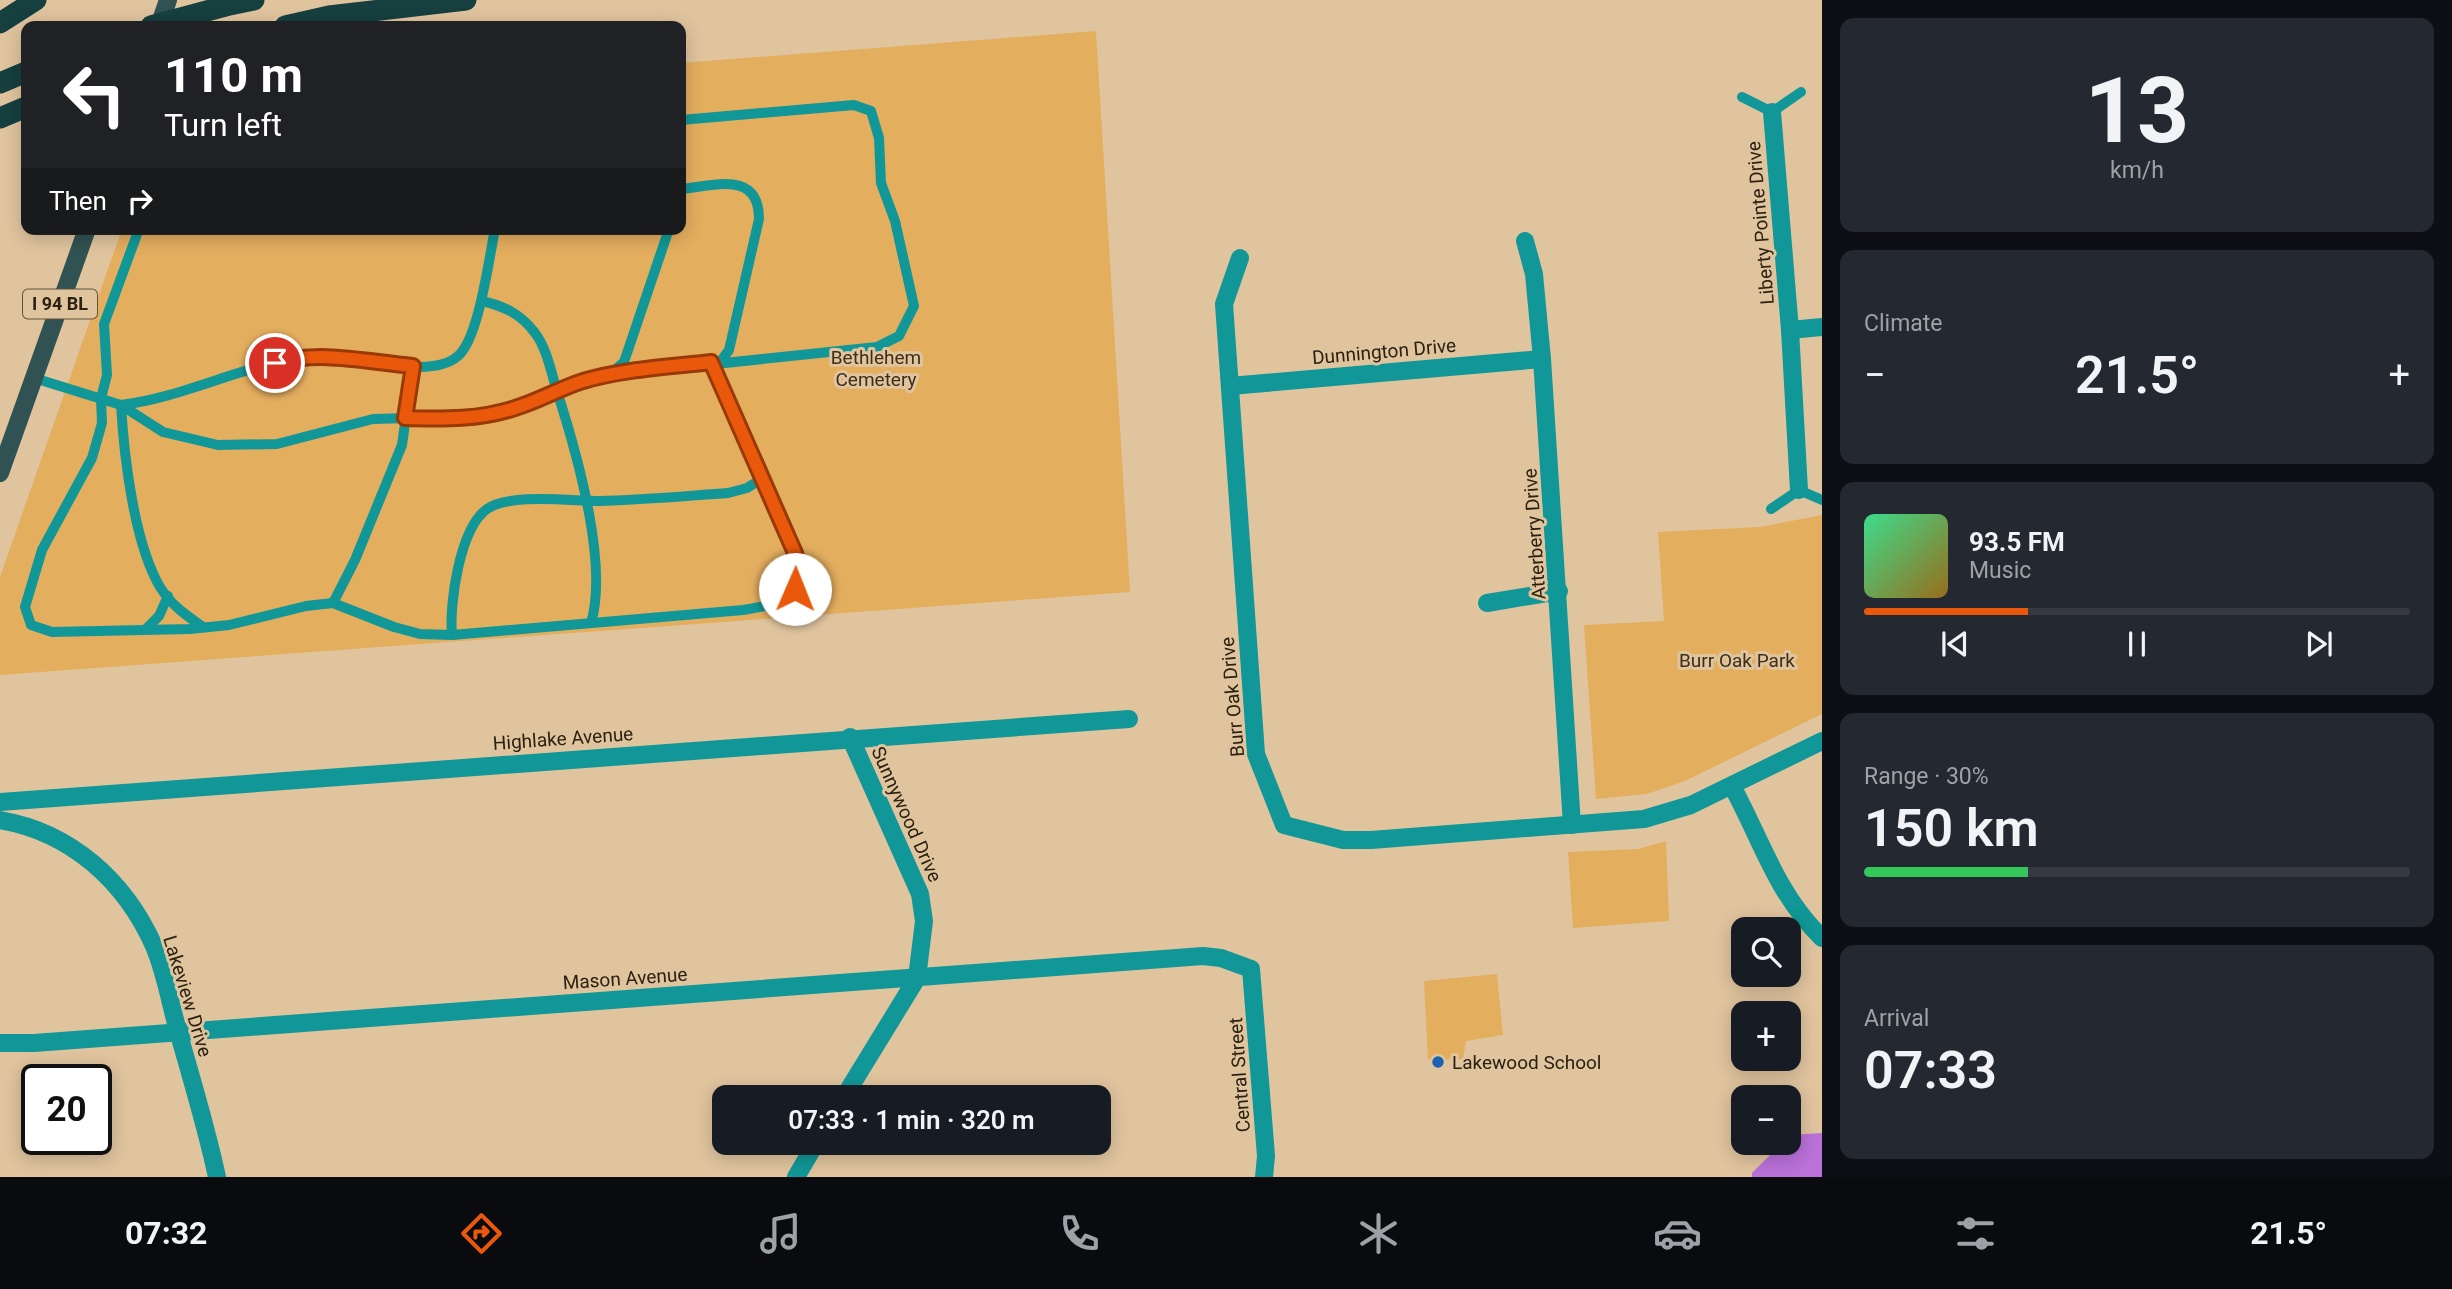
<!DOCTYPE html>
<html lang="en">
<head>
<meta charset="utf-8">
<style>
	body { margin:0; font-family:Roboto,sans-serif; background:#242831; color:#f1f3f6; height:100vh; display:flex; flex-direction:column; font-size:26px; white-space:nowrap }
	* { box-sizing:border-box; margin:0 }
	p { font-size:23px; color:#9ea1a6 }
	.icon { flex:none; width:38px; height:38px; fill:none; stroke:currentColor; stroke-width:2; stroke-linecap:round; stroke-linejoin:round }
	.map { position:relative; flex:1; overflow:hidden }
	.sheet { display:flex; flex-direction:column; gap:18px; padding:18px; background:#0d0f14; width:630px }
	.sheet>* { flex:none }
	.top-card { position:absolute; left:21px; top:21px; width:665px; height:214px; border-radius:14px; box-shadow:0 4px 18px #0003; background:#202124; color:#fff; overflow:hidden }
	.tools { position:absolute; left:1731px; top:917px; display:grid; gap:14px }
	.tools a { display:grid; place-items:center; width:70px; height:70px; border-radius:14px; background:#171b24; box-shadow:0 4px 18px #0003; font-size:35px }
	.speed { position:absolute; left:21px; top:1064px; display:flex; gap:14px; font-size:35px; font-weight:700; text-align:center }
	.speed>* { display:grid; place-content:center; width:91px; height:91px; border-radius:50%; background:#171b24; box-shadow:0 4px 18px #0003; line-height:1 }
	.speed .limit { border:4px solid #111; border-radius:10px; background:#fff; color:#111 }
	.pin { position:absolute; display:grid; place-items:center; width:60px; height:60px; color:#fff; margin:-30px; border:4px solid #fff; border-radius:50%; box-shadow:0 2px 7px #0007 }
	.me { position:absolute; width:77px; margin:-38px; rotate:1deg; stroke-linejoin:round; filter:drop-shadow(0 0 5px #0008) }
	.turn { display:flex; align-items:center; gap:24px; height:147px; padding:0 28px; font-size:32px }
	.turn .icon { width:91px; height:91px; stroke-width:2.5 }
	.turn b { display:block; font-size:49px; line-height:60px }
	.then { display:flex; align-items:center; height:66px; padding:0 28px; background:#0003; gap:14px; font-size:26px }
	.big { font-size:52px; font-weight:600; line-height:1.1 }
	.sheet .card { flex:1; display:flex; flex-direction:column; justify-content:center; gap:10px; min-width:0; padding:0 24px; border-radius:14px; background:#242831 }
	.sheet .dial { align-items:center; gap:0 }
	.dial b { font-size:91px; line-height:1 }
	.song { display:flex; align-items:center; gap:21px }
	.cover { width:84px; height:84px; border-radius:10px; background:linear-gradient(135deg,hsl(150 70% 55%),hsl(40 70% 35%)) }
	.played { height:7px; border-radius:4px; background:linear-gradient(90deg,#ea580c 30%,#363941 30%) }
	.keys { display:flex; justify-content:space-around; direction:ltr }
	.heat { display:flex; justify-content:space-between; align-items:center; font-size:38px; direction:ltr }
	.charge { height:10px; border-radius:5px; background:linear-gradient(90deg,#34c759 30%,#363941 0) }
	.trip { position:absolute; left:712px; top:1085px; width:399px; height:70px; border-radius:14px; background:#171b24; box-shadow:0 4px 18px #0003; font-weight:600; line-height:70px; text-align:center }
	.menu { display:flex; height:112px; justify-content:space-around; align-items:center; background:#090b0e; color:#9ea1a6 }
	.menu .icon { width:49px; height:49px }
	.menu .current { color:#ea580c }
	.menu b { font-size:32px; color:#f1f3f6 }
	main { display:flex; flex:1; min-height:0 }
	.map>svg:first-child { display:block }
	.green { fill:#e4ae5f }
	.water { fill:#ba71d9 }
	.lines { fill:none; stroke-linecap:round; stroke-linejoin:round }
	.service { stroke:#119797; stroke-width:10 }
	.minor { stroke:#119797; stroke-width:18 }
	.primary { stroke:#315252; stroke-width:18 }
	.motorway { stroke:#163f3f; stroke-width:21 }
	.motorway-bridge { stroke:#163f3f; stroke-width:21 }
	.route-casing { stroke:#983908; stroke-width:18 }
	.route { stroke:#ea580c; stroke-width:12 }
	.poi-dot { fill:#1c62b2; stroke:#e0c49e; stroke-width:2.5 }
	.labels { text-anchor:middle; stroke-width:6; stroke-linejoin:round; paint-order:stroke }
	.shield { fill:#e0c49e; stroke:#61523c; stroke-width:2 }
	.shield-label { font-size:18px; font-weight:bold; fill:#2b2112 }
	.street-label { font-size:19px; fill:#2b2112; stroke:#e0c49e }
	.park-label { font-size:19px; fill:#3d2e1a; stroke:#e0c49e }
	.poi-label { font-size:19px; fill:#2b2112; stroke:#e0c49e; text-anchor:start }
</style>
</head>
<body>
<main>
<div class="map">
<svg width="1822" height="1177" viewBox="0 0 1822 1177">
	<rect width="100%" height="100%" fill="#e0c49e"/>
	<g class="green">
		<polygon points="1096,31 1130,592 0,675 0,577 122,229 681,229 681,63"/>
		<polygon points="1822,515 1822,714 1685,781 1647,794 1596,799 1584,625 1664,621 1658,532 1760,527"/>
		<polygon points="1666,841 1669,921 1573,928 1568,852 1638,849"/>
		<polygon points="1497,974 1503,1035 1466,1041 1463,1059 1428,1060 1424,981"/>
	</g>
	<polygon class="water" points="1822,1133 1822,1177 1752,1177 1752,1173 1782,1143 1788,1143 1790,1135"/>
	<g class="lines">
		<g class="service">
			<polyline points="681,93 681,165"/>
			<polyline points="1742,97 1772,112 1801,92"/>
			<path d="M681 189C715 186 759 170 759 219L729 350 721 361"/>
			<path d="M139 229 104 324 107 375 101 398 102 423 92 458 42 550 25 607 31 625 52 632 190 629 229 625 306 606 333 603 394 627 420 634 452 635 743 610C781 604 808 599 795 553L711 362"/>
			<path d="M482 301C504 306 521 314 535 333 546 347 551 371 556 388 575 447 609 563 591 623"/>
			<polyline points="610,374 624,362 669,229"/>
			<polyline points="34,378 121,405 163,432 218,445 277,444 373,419 482,416 516,408 581,382 610,375 877,347 899,336 914,306 895,221 881,183 879,138 871,111 854,105 681,120"/>
			<polyline points="1771,509 1799,490 1822,500"/>
			<polyline points="333,603 355,560 402,445 413,366"/>
			<path d="M203 627C187 616 171 605 160 587 134 543 124 456 121 405 194 396 259 355 333 356 368 357 430 380 458 356 479 338 489 258 495 229"/>
			<polyline points="146,629 159,616 168,596"/>
			<path d="M452 635C449 603 460 528 487 509 509 493 572 501 599 501 642 500 685 496 728 493L747 488 763 478"/>
		</g>
		<g class="minor">
			<polyline points="1772,112 1790,330 1799,490"/>
			<polyline points="1525,241 1534,274 1542,359 1572,825"/>
			<polyline points="1240,258 1224,304 1256,754 1284,825 1343,840 1371,840 1644,819 1691,805 1822,741"/>
			<polyline points="1790,330 1822,327"/>
			<polyline points="1230,386 1542,359"/>
			<polyline points="1487,603 1559,591"/>
			<path d="M1732 786C1762 841 1776 893 1822 938"/>
			<polyline points="0,802 1129,719"/>
			<path d="M0 820C71 832 125 881 154 946 166 974 171 1008 180 1038 193 1084 207 1130 217 1177"/>
			<polyline points="0,1043 34,1043 1203,956 1221,958 1251,969 1266,1156 1264,1177"/>
			<polyline points="844,1097 917,978 924,921 920,894 850,737"/>
			<polyline points="796,1177 816,1143"/>
		</g>
		<g class="primary">
			<polyline points="159,26 168,0"/>
			<polyline points="0,473 87,229"/>
		</g>
		<g class="motorway">
			<polyline points="225,6 254,0"/>
			<polyline points="0,23 36,0"/>
			<polyline points="285,26 329,16 466,0"/>
			<polyline points="0,83 26,72"/>
			<polyline points="0,118 26,107"/>
		</g>
		<polyline class="motorway-bridge" points="151,26 225,6"/>
	</g>
	<g class="lines">
		<defs>
			<path id="route" d="M275 363C322 350 366 362 413 366L405 418C443 419 481 420 518 407 540 400 561 388 583 381 624 369 669 367 711 362L795 553 800 572 795 589"/>
		</defs>
		<use href="#route" class="route-casing"/>
		<use href="#route" class="route"/>
	</g>
	<circle class="poi-dot" cx="1438" cy="1062" r="7"/>
	<g class="labels">
		<rect class="shield" x="23" y="289.5" width="74" height="29" rx="5"/>
		<g class="shield-label">
			<text x="60" y="310">I 94 BL</text>
		</g>
		<g class="street-label">
			<text transform="translate(1760 223) rotate(-95)" y="7">Liberty Pointe Drive</text>
			<text transform="translate(1384 351) rotate(-5)" y="7">Dunnington Drive</text>
			<text transform="translate(1534 534) rotate(-94)" y="7">Atterberry Drive</text>
			<text transform="translate(1232 697) rotate(-95)" y="7">Burr Oak Drive</text>
			<text transform="translate(563 738) rotate(-4)" y="7">Highlake Avenue</text>
			<text transform="translate(907 814) rotate(66)" y="7">Sunnywood Drive</text>
			<text transform="translate(625 978) rotate(-4)" y="7">Mason Avenue</text>
			<text transform="translate(188 996) rotate(73)" y="7">Lakeview Drive</text>
			<text transform="translate(1239 1075) rotate(-94)" y="7">Central Street</text>
		</g>
		<g class="park-label">
			<text x="876" y="364">Bethlehem<tspan x="876" dy="22">Cemetery</tspan></text>
			<text x="1737" y="667">Burr Oak Park</text>
		</g>
		<g class="poi-label">
			<text x="1452" y="1069">Lakewood School</text>
		</g>
	</g>
</svg>
<div class="tools">
<a><svg class="icon" aria-label="search" viewBox="0 0 24 24"><circle cx="10" cy="10" r="6"/><path d="M15 15l6 6"/></svg></a>
<a>+</a>
<a>−</a>
</div>
<div class="speed"><div class="limit">20</div></div>
<div class="pin" style="left:275px;top:363px;background:#d93025"><svg class="icon" aria-label="arrive" viewBox="0 0 24 24"><path d="M6 21V4h12l-3 4 3 4H6"/></svg></div>
<svg class="me" style="left:795px;top:589px" viewBox="-20 -20 40 40"><circle r="19" fill="#fff"/><path d="M0-13L10 11 0 6-10 11z" fill="#ea580c"/></svg>
<div class="trip">07:33 · 1 min · 320 m</div>
<div class="top-card">
<div class="turn"><svg class="icon" aria-label="left" viewBox="0 0 24 24"><path d="M17 20v-9H6M10 6l-5 5 5 5"/></svg><div><b>110 m</b>Turn left</div></div>
<div class="then">Then<svg class="icon" aria-label="right" viewBox="0 0 24 24"><path d="M7 20v-9h11M14 6l5 5-5 5"/></svg></div>
</div>
</div>
<section class="sheet">
<div class="card dial"><b>13</b><p>km/h</p></div>
<div class="card"><p>Climate</p>
<div class="heat"><a>−</a><b class="big">21.5°</b><a>+</a></div>
</div>
<div class="card">
<div class="song"><i class="cover"></i><div><b>93.5 FM</b><p>Music</p></div></div>
<div class="played"></div>
<div class="keys"><svg class="icon" aria-label="previous" viewBox="0 0 24 24"><path d="M18 5L8 12l10 7zM5 5v14"/></svg><svg class="icon" aria-label="pause" viewBox="0 0 24 24"><path d="M8 5v14M16 5v14"/></svg><svg class="icon" aria-label="next" viewBox="0 0 24 24"><path d="M6 5l10 7-10 7zM19 5v14"/></svg></div>
</div>
<div class="card"><p>Range · 30%</p><b class="big">150 km</b><div class="charge"></div></div>
<div class="card"><p>Arrival</p><b class="big">07:33</b></div>
</section>
</main>
<nav class="menu">
<b>07:32</b>
<svg class="icon current" aria-label="directions" viewBox="0 0 24 24"><path d="M12 3l9 9-9 9-9-9zM9 14v-3h6M13 9l2 2-2 2"/></svg>
<svg class="icon" aria-label="music" viewBox="0 0 24 24"><path d="M9 18V5l10-2v13"/><circle cx="6" cy="18" r="3"/><circle cx="16" cy="16" r="3"/></svg>
<svg class="icon" aria-label="phone" viewBox="0 0 24 24"><path d="M5 4h4l2 5-3 2q2 4 5 5l2-3 5 2v4C11 20 4 13 5 4z"/></svg>
<svg class="icon" aria-label="climate" viewBox="0 0 24 24"><path d="M12 3v18M4 7l16 10M4 17L20 7"/></svg>
<svg class="icon" aria-label="car" viewBox="0 0 24 24"><path d="M5 17H2v-5l4-1 3-4h7l3 4 3 1v5h-3M9 17h6M6 11h13"/><circle cx="7" cy="17" r="2"/><circle cx="17" cy="17" r="2"/></svg>
<svg class="icon" aria-label="filters" viewBox="0 0 24 24"><path d="M4 7h16M4 17h16"/><circle cx="9" cy="7" r="2"/><circle cx="15" cy="17" r="2"/></svg>
<b>21.5°</b>
</nav>
</body>
</html>
